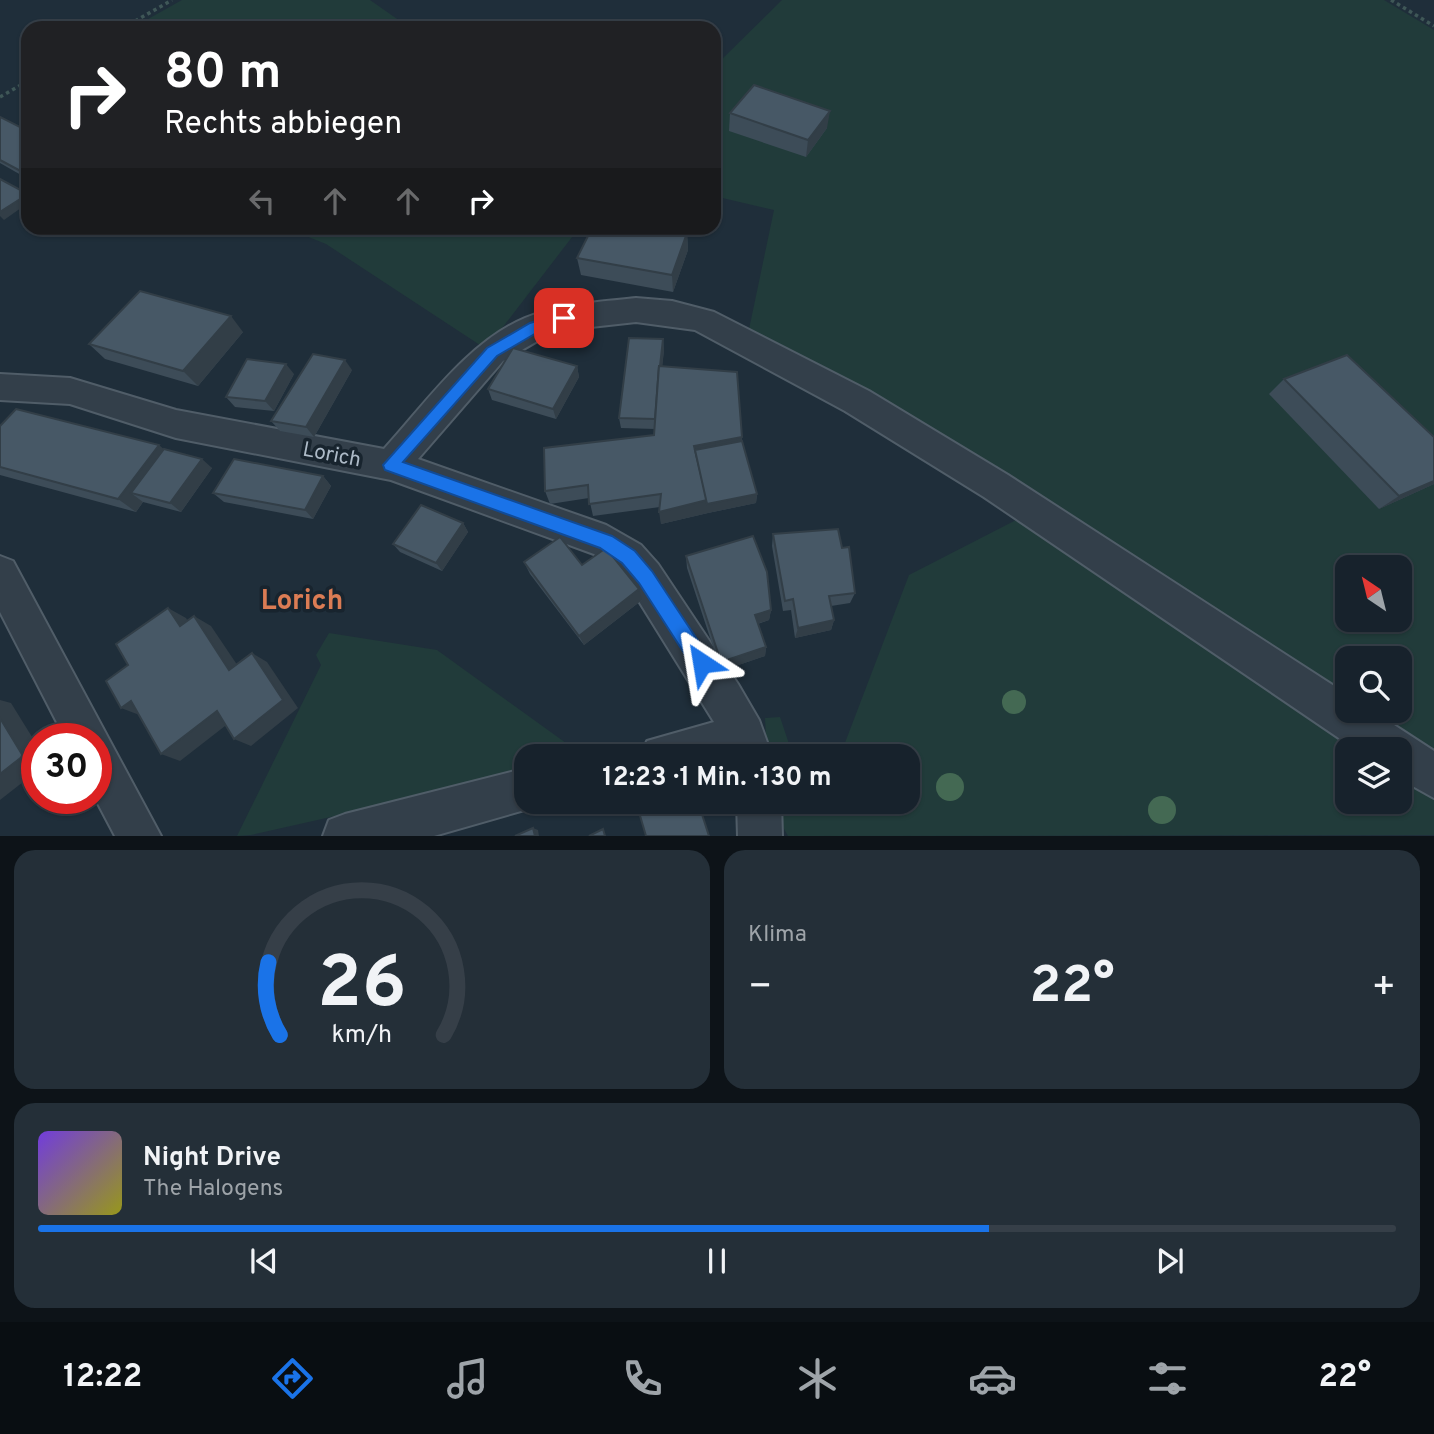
<!DOCTYPE html>
<html lang="de">
<head>
<meta charset="utf-8">
<style>
	body { margin:0; font-family:Overpass,sans-serif; background:#242f38; color:#f1f3f6; height:100vh; display:flex; flex-direction:column; font-size:26px; white-space:nowrap }
	* { box-sizing:border-box; margin:0 }
	p { font-size:23px; color:#9ea4a9 }
	.icon { flex:none; width:38px; height:38px; fill:none; stroke:currentColor; stroke-width:2; stroke-linecap:round; stroke-linejoin:round }
	.map { position:relative; height:836px; overflow:hidden }
	.drawer { display:flex; flex-direction:column; gap:14px; padding:14px; background:#0d1318; flex:1 }
	.drawer>* { flex:none }
	.banner { position:absolute; left:21px; top:21px; width:700px; height:214px; border-radius:21px; box-shadow:0 2px 5px #0004,0 0 0 2px #363f48; background:#202124; color:#fff; overflow:hidden }
	.needle { width:46px; rotate:325deg }
	.tools { position:absolute; left:1335px; top:555px; display:grid; gap:14px }
	.tools a { display:grid; place-items:center; width:77px; height:77px; border-radius:14px; background:#17222c; box-shadow:0 2px 5px #0004,0 0 0 2px #363f48; font-size:35px }
	.speed { position:absolute; left:21px; top:723px; display:flex; gap:14px; font-size:35px; font-weight:700; text-align:center }
	.speed>* { display:grid; place-content:center; width:91px; height:91px; border-radius:50%; background:#17222c; box-shadow:0 2px 5px #0004,0 0 0 2px #363f48; line-height:1 }
	.speed .limit { border:10px solid #d22; background:#fff; color:#111 }
	.pin { position:absolute; display:grid; place-items:center; width:60px; height:60px; color:#fff; margin:-30px; border-radius:14px; box-shadow:0 4px 10px #0006 }
	.me { position:absolute; width:77px; margin:-38px; rotate:327deg; stroke-linejoin:round; filter:drop-shadow(0 0 5px #0008) }
	.turn { display:flex; align-items:center; gap:24px; height:147px; padding:0 28px; font-size:32px }
	.turn .icon { width:91px; height:91px; stroke-width:2.5 }
	.turn b { display:block; font-size:49px; line-height:60px }
	.lanes { display:flex; align-items:center; height:66px; padding:0 28px; background:#0003; justify-content:center; gap:35px; direction:ltr }
	.lanes .off { opacity:.35 }
	.big { font-size:52px; font-weight:700; line-height:1.1 }
	.drawer .card { flex:1; display:flex; flex-direction:column; justify-content:center; gap:10px; min-width:0; padding:0 24px; border-radius:21px; background:#242f38 }
	.drawer .dial { align-items:center; gap:0 }
	.dial svg { height:182px; overflow:visible; fill:none; stroke:#363f48; stroke-width:7; stroke-linecap:round; text-anchor:middle }
	.dial text { fill:#f1f3f6; stroke:none }
	.song { display:flex; align-items:center; gap:21px }
	.cover { width:84px; height:84px; border-radius:10px; background:linear-gradient(135deg,hsl(260 70% 55%),hsl(60 70% 35%)) }
	.played { height:7px; border-radius:4px; background:linear-gradient(90deg,#1a73e8 70%,#363f48 70%) }
	.keys { display:flex; justify-content:space-around; direction:ltr }
	.heat { display:flex; justify-content:space-between; align-items:center; font-size:38px; direction:ltr }
	.drawer .tiles { flex:1; display:grid; gap:14px; grid-template-columns:1fr 1fr }
	.card:last-child { grid-column:span 2 }
	.trip { position:absolute; left:514px; top:744px; width:406px; height:70px; border-radius:21px; background:#17222c; box-shadow:0 2px 5px #0004,0 0 0 2px #363f48; font-weight:700; line-height:70px; text-align:center }
	.menu { display:flex; height:112px; justify-content:space-around; align-items:center; background:#090e12; color:#9ea4a9 }
	.menu .icon { width:49px; height:49px }
	.menu .current { color:#1a73e8 }
	.menu b { font-size:32px; color:#f1f3f6 }
	.map>svg:first-child { display:block }
	.green { fill:#213b3a; fill-rule:evenodd }
	.lines { fill:none; stroke-linecap:round; stroke-linejoin:round }
	.minor-casing { stroke:#505d68; stroke-width:4 }
	.path { stroke:#3f5757; stroke-width:3.5; stroke-dasharray:3.5 3.5; stroke-linecap:butt }
	.minor { fill:#333f4a; fill-rule:evenodd }
	.tree { fill:#446953 }
	.wall { fill:#3d4c58 }
	.shaded-wall { fill:#323e47 }
	.building { fill:#475866; stroke:#323e47; stroke-width:2 }
	.route { fill:#1a73e8; stroke:#114b97; stroke-width:2 }
	.labels { text-anchor:middle; stroke-width:7; stroke-linejoin:round; paint-order:stroke }
	.street-label { font-size:21px; fill:#adbac7; stroke:#18242e }
	.district-label { font-size:28px; font-weight:bold; fill:#db7c54; stroke:#18242e }
</style>
</head>
<body>
<div class="map">
<svg width="1434" height="836" viewBox="0 0 1434 836">
	<rect width="100%" height="100%" fill="#1f2e3a"/>
	<g class="green">
		<polygon points="182,0 370,0 410,28 132,28"/>
		<path d="M782 0H1384L1434 30V759L1359 711 1400 710V658H1348L1347 703 748 334 774 210 714 196V67ZM1348 567H1400V620H1348Z"/>
		<polygon points="286,228 579,228 486,349 326,244"/>
		<polygon points="1024,516 1373,749 1348,749 1348,802 1400,802 1400,767 1434,793 1434,835 788,836 769,802 908,802 908,756 821,756 843,748 909,575"/>
		<polygon points="329,633 437,650 584,756 527,756 527,773 251,835 237,836 321,665 316,655"/>
		<polygon points="780,717 793,756 767,756 765,718"/>
	</g>
	<g class="lines">
		<defs>
			<g id="minor">
				<path d="M636 298 672 301 714 312 869 391 1008 475 1348 695V710H1371L1434 751V798L1400 779V749H1355L984 497 845 411 695 330 636 322 564 330 546 336 503 361 418 459 606 525 641 545 658 564 738 684 759 720 772 756H641L647 741 714 722 632 590 615 569 594 554 391 480 176 438 70 404 0 400V374L70 378 176 410 384 449C425 404 468 342 525 318 560 304 599 302 636 298Z"/>
				<polygon points="0,556 13,561 161,836 115,836 95,798 96,738 65,738 0,612"/>
				<polygon points="527,768 527,802 544,802 542,805 434,836 323,836 329,820 345,814"/>
				<polygon points="737,802 781,802 782,836 738,836"/>
			</g>
		</defs>
		<use href="#minor" class="minor-casing"/>
		<g class="path">
			<polyline points="1391,0 1434,26"/>
			<polyline points="123,28 172,0"/>
			<polyline points="0,97 28,81"/>
		</g>
		<use href="#minor" class="minor"/>
	</g>
	<g class="tree">
		<circle cx="1014" cy="702" r="12"/>
		<circle cx="950" cy="787" r="14"/>
		<circle cx="1162" cy="810" r="14"/>
	</g>
	<g class="wall">
		<polygon points="730,113 827,128 806,157 729,131"/>
		<polygon points="0,117 28,131 28,179 0,163"/>
		<polygon points="687,233 688,250 673,292 581,275 577,258"/>
		<polygon points="243,332 198,386 105,359 89,344"/>
		<polygon points="663,339 664,350 662,366 742,437 742,441 757,494 756,503 708,513 661,524 660,507 593,516 589,498 550,504 545,491 654,435 655,429 621,428 619,418"/>
		<polygon points="577,366 579,377 556,419 492,400 488,389"/>
		<polygon points="352,370 314,437 280,431 271,421"/>
		<polygon points="294,374 274,411 235,407 226,397"/>
		<polygon points="1284,379 1434,437 1434,484 1379,509 1269,394"/>
		<polygon points="0,426 164,449 212,468 181,512 143,502 136,512 0,475"/>
		<polygon points="323,476 331,486 313,519 224,502 213,493"/>
		<polygon points="463,523 468,532 442,571 400,552 393,544"/>
		<polygon points="773,534 842,548 855,593 850,603 831,606 834,620 831,630 795,638 791,610 783,611 772,546"/>
		<polygon points="686,556 771,610 769,620 758,624 766,647 765,656 721,671 687,568"/>
		<polygon points="524,562 582,565 642,600 584,645 530,574"/>
	</g>
	<g class="shaded-wall">
		<polygon points="830,111 827,128 806,157 808,140"/>
		<polygon points="28,194 28,203 4,220 0,216 0,212"/>
		<polygon points="687,233 688,250 673,292 672,275"/>
		<polygon points="231,316 243,332 198,386 183,371"/>
		<polygon points="663,339 664,350 656,429 655,419"/>
		<polygon points="345,360 352,370 314,437 306,427"/>
		<polygon points="286,364 294,374 274,411 265,401"/>
		<polygon points="577,366 579,377 556,419 553,409"/>
		<polygon points="742,437 741,451 696,460 694,446"/>
		<polygon points="159,445 175,459 131,493 143,502 136,512 118,499"/>
		<polygon points="202,459 212,468 181,512 170,503"/>
		<polygon points="323,476 331,486 313,519 305,510"/>
		<polygon points="1434,481 1434,484 1379,509 1399,496"/>
		<polygon points="757,494 756,503 708,513 661,524 659,512 707,500"/>
		<polygon points="463,523 468,532 442,571 436,563"/>
		<polygon points="639,589 642,600 584,645 579,636"/>
		<polygon points="168,608 186,618 197,636 180,626"/>
		<polygon points="771,610 769,620 753,625 755,615"/>
		<polygon points="194,616 211,626 246,678 229,670"/>
		<polygon points="834,620 831,630 795,638 798,628"/>
		<polygon points="766,647 765,656 721,671 721,662"/>
		<polygon points="252,653 267,662 298,708 251,746 234,739"/>
		<polygon points="0,700 11,703 37,745 37,771 0,800"/>
		<polygon points="131,701 142,716 121,708"/>
		<polygon points="217,711 234,719 180,761 161,754"/>
		<polygon points="533,828 538,830 539,836 535,836"/>
	</g>
	<g class="building">
		<polygon points="754,85 830,111 808,140 730,113"/>
		<polygon points="0,117 28,131 28,175 0,160"/>
		<polygon points="0,179 28,194 0,212"/>
		<polygon points="592,228 652,228 687,233 672,275 577,258"/>
		<polygon points="140,291 231,316 183,371 89,344"/>
		<polygon points="629,338 663,339 660,366 659,366 655,419 619,418"/>
		<polygon points="513,348 577,366 553,409 488,389"/>
		<polygon points="313,354 345,360 306,427 271,421"/>
		<polygon points="1347,355 1434,437 1434,481 1399,496 1284,379"/>
		<polygon points="247,359 286,364 265,401 226,397"/>
		<polygon points="659,366 737,372 742,437 694,446 707,500 659,512 661,494 589,504 588,485 545,491 544,448 654,435"/>
		<polygon points="16,409 159,445 118,499 0,467 0,426"/>
		<polygon points="742,441 757,494 707,504 695,450"/>
		<polygon points="164,449 202,459 170,503 131,493"/>
		<polygon points="234,459 323,476 305,510 213,493"/>
		<polygon points="421,505 463,523 436,563 393,544"/>
		<polygon points="838,529 842,548 849,547 855,593 829,596 834,620 798,628 793,599 785,601 773,534"/>
		<polygon points="753,536 767,572 771,610 755,615 766,647 721,662 686,556"/>
		<polygon points="560,537 582,565 606,548 639,589 579,636 524,562"/>
		<polygon points="168,608 180,626 194,616 229,670 252,653 283,700 234,739 217,711 161,754 131,701 121,708 106,681 128,665 116,644"/>
		<polygon points="0,718 23,756 0,774"/>
		<polygon points="636,802 698,802 709,836 646,836"/>
		<polygon points="533,828 535,836 515,836"/>
		<polygon points="603,829 605,836 589,836"/>
	</g>
	<polygon class="route" points="564,312 569,314 571,318 569,322 540,331 497,356 403,462 612,536 635,551 652,571 708,656 711,663 708,670 702,673 695,670 639,583 622,563 600,548 385,470 383,465 487,348 530,323"/>
	<g class="labels">
		<g class="street-label">
			<text transform="translate(332 454) rotate(11)" y="7">Lorich</text>
		</g>
		<g class="district-label">
			<text x="302" y="609">Lorich</text>
		</g>
	</g>
</svg>
<div class="tools">
<a><svg class="needle" viewBox="-14 -14 28 28"><path d="M0-13l5 13h-10z" fill="#e53935"/><path d="M0 13l5-13h-10z" fill="#9ea4a9"/></svg></a>
<a><svg class="icon" aria-label="search" viewBox="0 0 24 24"><circle cx="10" cy="10" r="6"/><path d="M15 15l6 6"/></svg></a>
<a><svg class="icon" aria-label="layers" viewBox="0 0 24 24"><path d="M12 4l9 5-9 5-9-5zM3 14l9 5 9-5"/></svg></a>
</div>
<div class="speed"><div class="limit">30</div></div>
<div class="pin" style="left:564px;top:318px;background:#d93025"><svg class="icon" aria-label="arrive" viewBox="0 0 24 24"><path d="M6 21V4h12l-3 4 3 4H6"/></svg></div>
<svg class="me" style="left:702px;top:663px" viewBox="-20 -20 40 40"><path d="M0-17L14 15 0 8-14 15z" fill="#1a73e8" stroke="#fff" stroke-width="4"/></svg>
<div class="trip">12:23 · 1 Min. · 130 m</div>
<div class="banner">
<div class="turn"><svg class="icon" aria-label="right" viewBox="0 0 24 24"><path d="M7 20v-9h11M14 6l5 5-5 5"/></svg><div><b>80 m</b>Rechts abbiegen</div></div>
<div class="lanes"><svg class="icon off" aria-label="left" viewBox="0 0 24 24"><path d="M17 20v-9H6M10 6l-5 5 5 5"/></svg><svg class="icon off" aria-label="ahead" viewBox="0 0 24 24"><path d="M12 20V5M6 11l6-6 6 6"/></svg><svg class="icon off" aria-label="ahead" viewBox="0 0 24 24"><path d="M12 20V5M6 11l6-6 6 6"/></svg><svg class="icon" aria-label="right" viewBox="0 0 24 24"><path d="M7 20v-9h11M14 6l5 5-5 5"/></svg></div>
</div>
</div>
<section class="drawer">
<div class="tiles">
<div class="card dial"><svg viewBox="0 0 100 80">
<path d="M14 69A42 42 0 1 1 86 69"/>
<path d="M14 69A42 42 0 0 1 9 37" stroke="#1a73e8"/>
<text x="50" y="56" font-size="32" font-weight="700">26</text>
<text x="50" y="72" font-size="11">km/h</text>
</svg></div>
<div class="card"><p>Klima</p>
<div class="heat"><a>−</a><b class="big">22°</b><a>+</a></div>
</div>
<div class="card">
<div class="song"><i class="cover"></i><div><b>Night Drive</b><p>The Halogens</p></div></div>
<div class="played"></div>
<div class="keys"><svg class="icon" aria-label="previous" viewBox="0 0 24 24"><path d="M18 5L8 12l10 7zM5 5v14"/></svg><svg class="icon" aria-label="pause" viewBox="0 0 24 24"><path d="M8 5v14M16 5v14"/></svg><svg class="icon" aria-label="next" viewBox="0 0 24 24"><path d="M6 5l10 7-10 7zM19 5v14"/></svg></div>
</div>
</div>
</section>
<nav class="menu">
<b>12:22</b>
<svg class="icon current" aria-label="directions" viewBox="0 0 24 24"><path d="M12 3l9 9-9 9-9-9zM9 14v-3h6M13 9l2 2-2 2"/></svg>
<svg class="icon" aria-label="music" viewBox="0 0 24 24"><path d="M9 18V5l10-2v13"/><circle cx="6" cy="18" r="3"/><circle cx="16" cy="16" r="3"/></svg>
<svg class="icon" aria-label="phone" viewBox="0 0 24 24"><path d="M5 4h4l2 5-3 2q2 4 5 5l2-3 5 2v4C11 20 4 13 5 4z"/></svg>
<svg class="icon" aria-label="climate" viewBox="0 0 24 24"><path d="M12 3v18M4 7l16 10M4 17L20 7"/></svg>
<svg class="icon" aria-label="car" viewBox="0 0 24 24"><path d="M5 17H2v-5l4-1 3-4h7l3 4 3 1v5h-3M9 17h6M6 11h13"/><circle cx="7" cy="17" r="2"/><circle cx="17" cy="17" r="2"/></svg>
<svg class="icon" aria-label="filters" viewBox="0 0 24 24"><path d="M4 7h16M4 17h16"/><circle cx="9" cy="7" r="2"/><circle cx="15" cy="17" r="2"/></svg>
<b>22°</b>
</nav>
</body>
</html>
